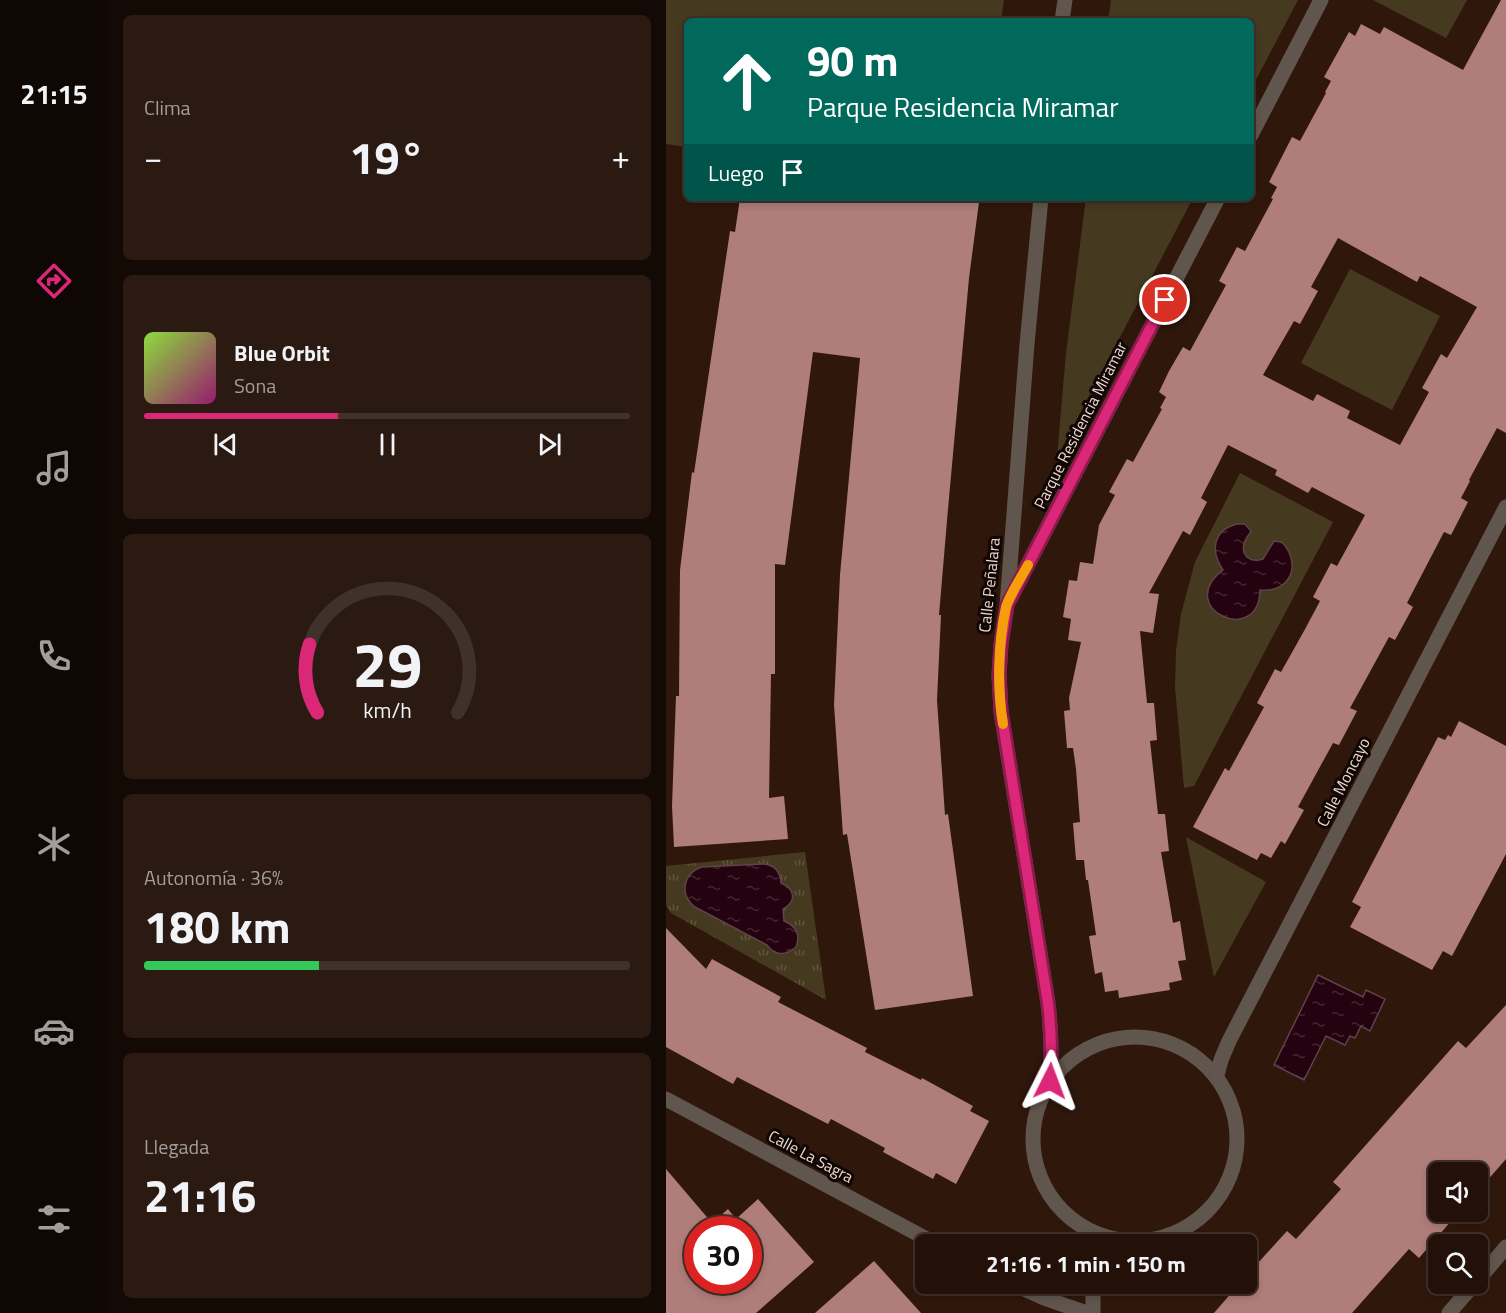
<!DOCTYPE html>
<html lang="es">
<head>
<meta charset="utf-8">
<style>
	body { margin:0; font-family:"Titillium Web",sans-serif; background:#2b1a12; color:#f1f3f6; height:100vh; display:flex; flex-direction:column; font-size:22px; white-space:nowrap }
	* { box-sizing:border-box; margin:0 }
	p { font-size:20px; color:#a39d9c }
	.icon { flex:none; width:33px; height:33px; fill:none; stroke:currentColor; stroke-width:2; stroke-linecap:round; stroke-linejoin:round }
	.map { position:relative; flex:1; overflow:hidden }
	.side { display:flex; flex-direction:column; gap:15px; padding:15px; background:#130905; width:558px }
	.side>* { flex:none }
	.guide { position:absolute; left:18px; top:18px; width:570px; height:183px; border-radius:9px; box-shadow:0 3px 9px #0003,0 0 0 2px #40312a; background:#00695c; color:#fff; overflow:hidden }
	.buttons { position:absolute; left:762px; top:1162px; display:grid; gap:12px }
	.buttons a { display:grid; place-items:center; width:60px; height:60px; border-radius:9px; background:#231109; box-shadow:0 3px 9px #0003,0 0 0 2px #40312a; font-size:30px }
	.speed { position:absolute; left:18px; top:1216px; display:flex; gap:12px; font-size:30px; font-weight:700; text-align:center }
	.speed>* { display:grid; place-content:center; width:78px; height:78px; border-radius:50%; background:#231109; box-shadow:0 3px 9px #0003,0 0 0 2px #40312a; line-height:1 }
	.speed .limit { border:9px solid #d22; background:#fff; color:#111 }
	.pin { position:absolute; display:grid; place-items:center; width:51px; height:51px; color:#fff; margin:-26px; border:3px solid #fff; border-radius:50%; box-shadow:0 2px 6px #0007 }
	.me { position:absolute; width:66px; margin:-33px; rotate:3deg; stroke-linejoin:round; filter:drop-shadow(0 0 4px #0008) }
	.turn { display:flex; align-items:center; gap:21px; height:126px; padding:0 24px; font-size:27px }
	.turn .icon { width:78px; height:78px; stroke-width:2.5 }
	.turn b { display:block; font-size:42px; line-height:51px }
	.then { display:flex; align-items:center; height:57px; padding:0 24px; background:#0003; gap:12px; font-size:22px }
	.big { font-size:45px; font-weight:700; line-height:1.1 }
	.side .tile { flex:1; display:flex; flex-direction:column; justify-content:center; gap:9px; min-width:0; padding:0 21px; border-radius:9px; background:#2b1a12 }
	.side .dial { align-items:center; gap:0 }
	.dial svg { height:156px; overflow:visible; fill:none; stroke:#40312a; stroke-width:7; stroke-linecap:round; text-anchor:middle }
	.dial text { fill:#f1f3f6; stroke:none }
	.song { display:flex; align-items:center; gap:18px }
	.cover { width:72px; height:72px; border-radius:9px; background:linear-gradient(135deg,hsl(90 70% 55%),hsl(320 70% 35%)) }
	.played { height:6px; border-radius:3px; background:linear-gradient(90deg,#db2777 40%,#40312a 40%) }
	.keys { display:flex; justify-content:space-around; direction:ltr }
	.heat { display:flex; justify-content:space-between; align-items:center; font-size:33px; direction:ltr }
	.charge { height:9px; border-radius:4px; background:linear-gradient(90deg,#34c759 36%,#40312a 0) }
	.trip { position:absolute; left:249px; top:1234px; width:342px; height:60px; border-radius:9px; background:#231109; box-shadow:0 3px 9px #0003,0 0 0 2px #40312a; font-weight:700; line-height:60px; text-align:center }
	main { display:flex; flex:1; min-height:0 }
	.menu { display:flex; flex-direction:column; width:108px; justify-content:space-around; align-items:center; background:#0e0704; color:#a39d9c }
	.menu .icon { width:42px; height:42px }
	.menu .on { color:#db2777 }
	.menu b { font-size:27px; color:#f1f3f6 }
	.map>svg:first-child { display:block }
	.grass { fill:url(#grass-tufts) }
	.park { fill:#453a20 }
	.water { fill:url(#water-ripples); stroke:#60424a; stroke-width:1.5 }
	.building { fill:#af7d7a; fill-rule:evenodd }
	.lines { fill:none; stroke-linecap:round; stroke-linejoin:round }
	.street { stroke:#60564d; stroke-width:15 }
	.route-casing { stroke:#8e194d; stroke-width:15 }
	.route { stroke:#db2777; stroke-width:10 }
	.slow { stroke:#f59e0b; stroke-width:10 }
	.labels { text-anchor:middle; stroke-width:6; stroke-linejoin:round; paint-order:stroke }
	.street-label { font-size:16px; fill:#ebd9d2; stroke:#100603 }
</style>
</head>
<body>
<main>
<nav class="menu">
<b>21:15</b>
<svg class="icon on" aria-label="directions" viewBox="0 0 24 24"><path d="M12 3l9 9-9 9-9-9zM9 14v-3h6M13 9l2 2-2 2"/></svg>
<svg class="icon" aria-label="music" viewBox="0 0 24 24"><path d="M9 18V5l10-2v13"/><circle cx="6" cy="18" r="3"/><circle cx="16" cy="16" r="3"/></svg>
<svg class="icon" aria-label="phone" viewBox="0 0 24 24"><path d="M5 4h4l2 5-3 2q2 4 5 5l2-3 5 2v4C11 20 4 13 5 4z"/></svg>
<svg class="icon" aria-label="climate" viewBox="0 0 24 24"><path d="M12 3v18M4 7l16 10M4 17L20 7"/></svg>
<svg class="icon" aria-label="car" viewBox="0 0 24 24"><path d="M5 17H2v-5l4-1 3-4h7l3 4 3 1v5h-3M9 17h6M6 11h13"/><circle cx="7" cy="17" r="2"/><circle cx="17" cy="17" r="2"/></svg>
<svg class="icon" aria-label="filters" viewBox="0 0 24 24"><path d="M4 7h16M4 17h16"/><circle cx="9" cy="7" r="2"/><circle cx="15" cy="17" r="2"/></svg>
</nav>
<section class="side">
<div class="tile"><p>Clima</p>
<div class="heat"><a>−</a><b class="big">19°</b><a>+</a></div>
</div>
<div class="tile">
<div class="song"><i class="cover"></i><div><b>Blue Orbit</b><p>Sona</p></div></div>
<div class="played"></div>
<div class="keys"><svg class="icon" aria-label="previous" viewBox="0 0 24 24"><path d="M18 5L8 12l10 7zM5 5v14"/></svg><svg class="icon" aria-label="pause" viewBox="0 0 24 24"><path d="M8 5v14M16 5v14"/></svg><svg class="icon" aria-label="next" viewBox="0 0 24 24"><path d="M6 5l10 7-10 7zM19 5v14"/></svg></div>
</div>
<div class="tile dial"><svg viewBox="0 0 100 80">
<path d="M14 69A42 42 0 1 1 86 69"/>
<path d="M14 69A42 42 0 0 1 10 34" stroke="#db2777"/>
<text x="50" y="56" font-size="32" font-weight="700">29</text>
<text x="50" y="72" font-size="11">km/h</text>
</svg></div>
<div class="tile"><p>Autonomía · 36%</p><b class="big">180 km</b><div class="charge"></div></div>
<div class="tile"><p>Llegada</p><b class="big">21:16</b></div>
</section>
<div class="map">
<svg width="840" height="1313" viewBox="0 0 840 1313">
	<defs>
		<pattern id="grass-tufts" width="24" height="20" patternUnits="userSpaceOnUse" patternTransform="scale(1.5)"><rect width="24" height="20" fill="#453a20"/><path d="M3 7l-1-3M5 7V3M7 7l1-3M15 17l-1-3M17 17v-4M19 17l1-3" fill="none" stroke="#605640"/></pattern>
		<pattern id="water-ripples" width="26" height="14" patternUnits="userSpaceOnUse" patternTransform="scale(1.5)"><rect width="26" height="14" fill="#24020f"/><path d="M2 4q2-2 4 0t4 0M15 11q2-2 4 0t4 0" fill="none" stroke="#442631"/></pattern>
	</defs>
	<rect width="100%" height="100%" fill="#2f170c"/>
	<polygon class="grass" points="139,852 160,1000 5,913 0,905 0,866"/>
	<g class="park">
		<polygon points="0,0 338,0 335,21 21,21 21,147 0,144"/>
		<polygon points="445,0 632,0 585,89 585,21 442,21"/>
		<polygon points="707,0 801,0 780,38"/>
		<polygon points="420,198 527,198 391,457 400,353"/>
		<polygon points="684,269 774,316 726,410 635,363"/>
		<polygon points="574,473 667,522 528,786 518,788 509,687 510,651 515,614 529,562"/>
		<polygon points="520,837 600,882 548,977"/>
	</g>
	<g class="water">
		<path d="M571 524H579L585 531C583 535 579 539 578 544 575 557 586 563 597 559L608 541 616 542C636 564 625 593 594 590 593 648 507 608 557 570 544 551 547 530 571 524Z"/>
		<path d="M97 864C109 865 114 871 115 883 129 889 131 901 117 909L118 921C130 926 135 934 130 947 119 956 109 956 101 945L29 907C13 895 17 873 36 867Z"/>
		<polygon points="652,975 697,997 700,990 719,999 704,1031 695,1026 689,1038 684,1036 679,1045 660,1036 638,1080 608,1065"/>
	</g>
	<g class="building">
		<path d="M835 0H840V433L831 428 803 480 804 481 795 498 802 502 785 535 778 532 741 603 747 607 729 640 723 637 694 690 684 708 691 711 673 745 667 743 632 807 638 810 619 844 615 841 605 858 595 853 591 860 527 827 559 768 563 771 598 707 591 703 609 669 615 672 638 631 654 601 647 597 665 563 671 566 699 515 646 487 642 493 609 475 611 470 562 445 535 498 541 502 524 535 517 531 483 593 493 594 487 633 474 631 481 703H488L491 740 484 741 492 814H499L503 851 495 852 507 923 514 921 520 960 512 961 516 980 503 983 504 990 453 998 452 990 439 992 436 972 429 974 423 936 430 935 422 880H420L418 860H410L407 823 414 822 410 769 407 748H401L398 711 404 710 403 698 415 642 402 640 405 619 397 617 403 580 411 581 414 562 427 564 433 525 449 495 443 492 461 459 467 462 496 409 494 408 500 397 493 392 503 371 517 347 524 351 560 285 553 281 571 247 579 251 607 199 605 198 611 187 603 182 626 137 634 141 660 93 659 92 665 81 658 77 683 32 689 36 695 24 714 34 718 27 797 70ZM672 238 751 282 754 276 811 307 781 358 775 354 756 388 763 392 734 445 681 418 684 411 651 394 647 401 597 375 628 321 634 324 652 291 645 287Z"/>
		<polygon points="74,198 280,198 313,202 303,278 282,509 273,615 275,615 271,700 279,815 282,814 307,996 209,1010 181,834 177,835 168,705 174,575 194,358 147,352 119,565 109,564 109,674 105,674 103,798 118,796 122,839 8,847 6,806 10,696 13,696 14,570 26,472 28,473 64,231 69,232"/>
		<polygon points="793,721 840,746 840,854 786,956 777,951 766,970 684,927 695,907 686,902 772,737 779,740 782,735 785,737"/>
		<polygon points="0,928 40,969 46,959 115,997 112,1002 201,1048 199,1052 255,1080 256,1078 307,1106 304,1111 323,1121 290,1184 270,1173 267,1179 217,1152 219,1148 165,1119 162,1124 71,1077 67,1084 0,1047"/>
		<polygon points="840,1005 840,1159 812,1191 812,1173 772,1173 772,1212 793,1212 753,1258 743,1249 686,1313 548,1313 573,1284 580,1284 580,1276 621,1231 630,1239 675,1189 667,1182 792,1041 800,1048"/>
		<path d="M0 1169 46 1223 62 1209 70 1219 92 1199 148 1262 90 1313H0ZM32 1230H82V1281H32Z"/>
		<polygon points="208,1261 255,1313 149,1313"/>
	</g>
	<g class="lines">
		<g class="street">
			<polyline points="396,21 399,0"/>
			<polyline points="585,135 655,0"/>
			<path d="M375 198 361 344 341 605 335 644 333 675 335 712 382 1003C385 1029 386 1054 384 1081"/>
			<polyline points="345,597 552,198"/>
			<circle cx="469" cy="1139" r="102"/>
			<polyline points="551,1075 555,1060 563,1041 840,507"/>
			<polyline points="0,1099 272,1245"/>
			<polyline points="812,1280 840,1247"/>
			<polyline points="347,1284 378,1298 421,1313"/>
			<polyline points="427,1284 427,1313"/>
			<polyline points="783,1313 808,1284"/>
		</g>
	</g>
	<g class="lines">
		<defs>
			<path id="route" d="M384 1081C386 1054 385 1029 382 1003L335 711 333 675 335 644 341 605 499 300"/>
		</defs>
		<use href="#route" class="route-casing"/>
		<use href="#route" class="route"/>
		<path class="slow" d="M337 724C331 688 332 643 340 607 344 594 355 578 362 565"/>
	</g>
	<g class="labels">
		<g class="street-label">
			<text transform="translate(414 425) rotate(-63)" y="6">Parque Residencia Miramar</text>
			<text transform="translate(323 585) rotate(-84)" y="6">Calle Peñalara</text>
			<text transform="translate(677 782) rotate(-63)" y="6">Calle Moncayo</text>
			<text transform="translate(145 1156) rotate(28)" y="6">Calle La Sagra</text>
		</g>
	</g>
</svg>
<div class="buttons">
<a><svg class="icon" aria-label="sound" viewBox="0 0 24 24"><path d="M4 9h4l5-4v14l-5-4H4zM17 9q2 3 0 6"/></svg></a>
<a><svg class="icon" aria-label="search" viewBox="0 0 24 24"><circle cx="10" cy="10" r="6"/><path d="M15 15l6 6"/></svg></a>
</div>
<div class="speed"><div class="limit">30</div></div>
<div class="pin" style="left:499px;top:300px;background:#d93025"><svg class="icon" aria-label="arrive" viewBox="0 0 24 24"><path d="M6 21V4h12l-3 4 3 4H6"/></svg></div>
<svg class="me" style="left:384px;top:1081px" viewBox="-20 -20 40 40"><path d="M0-17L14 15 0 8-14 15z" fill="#db2777" stroke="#fff" stroke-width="4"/></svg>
<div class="trip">21:16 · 1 min · 150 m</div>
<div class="guide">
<div class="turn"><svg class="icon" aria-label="ahead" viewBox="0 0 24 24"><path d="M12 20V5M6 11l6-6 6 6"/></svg><div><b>90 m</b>Parque Residencia Miramar</div></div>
<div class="then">Luego<svg class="icon" aria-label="arrive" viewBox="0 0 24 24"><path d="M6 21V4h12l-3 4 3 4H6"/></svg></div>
</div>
</div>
</main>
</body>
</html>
